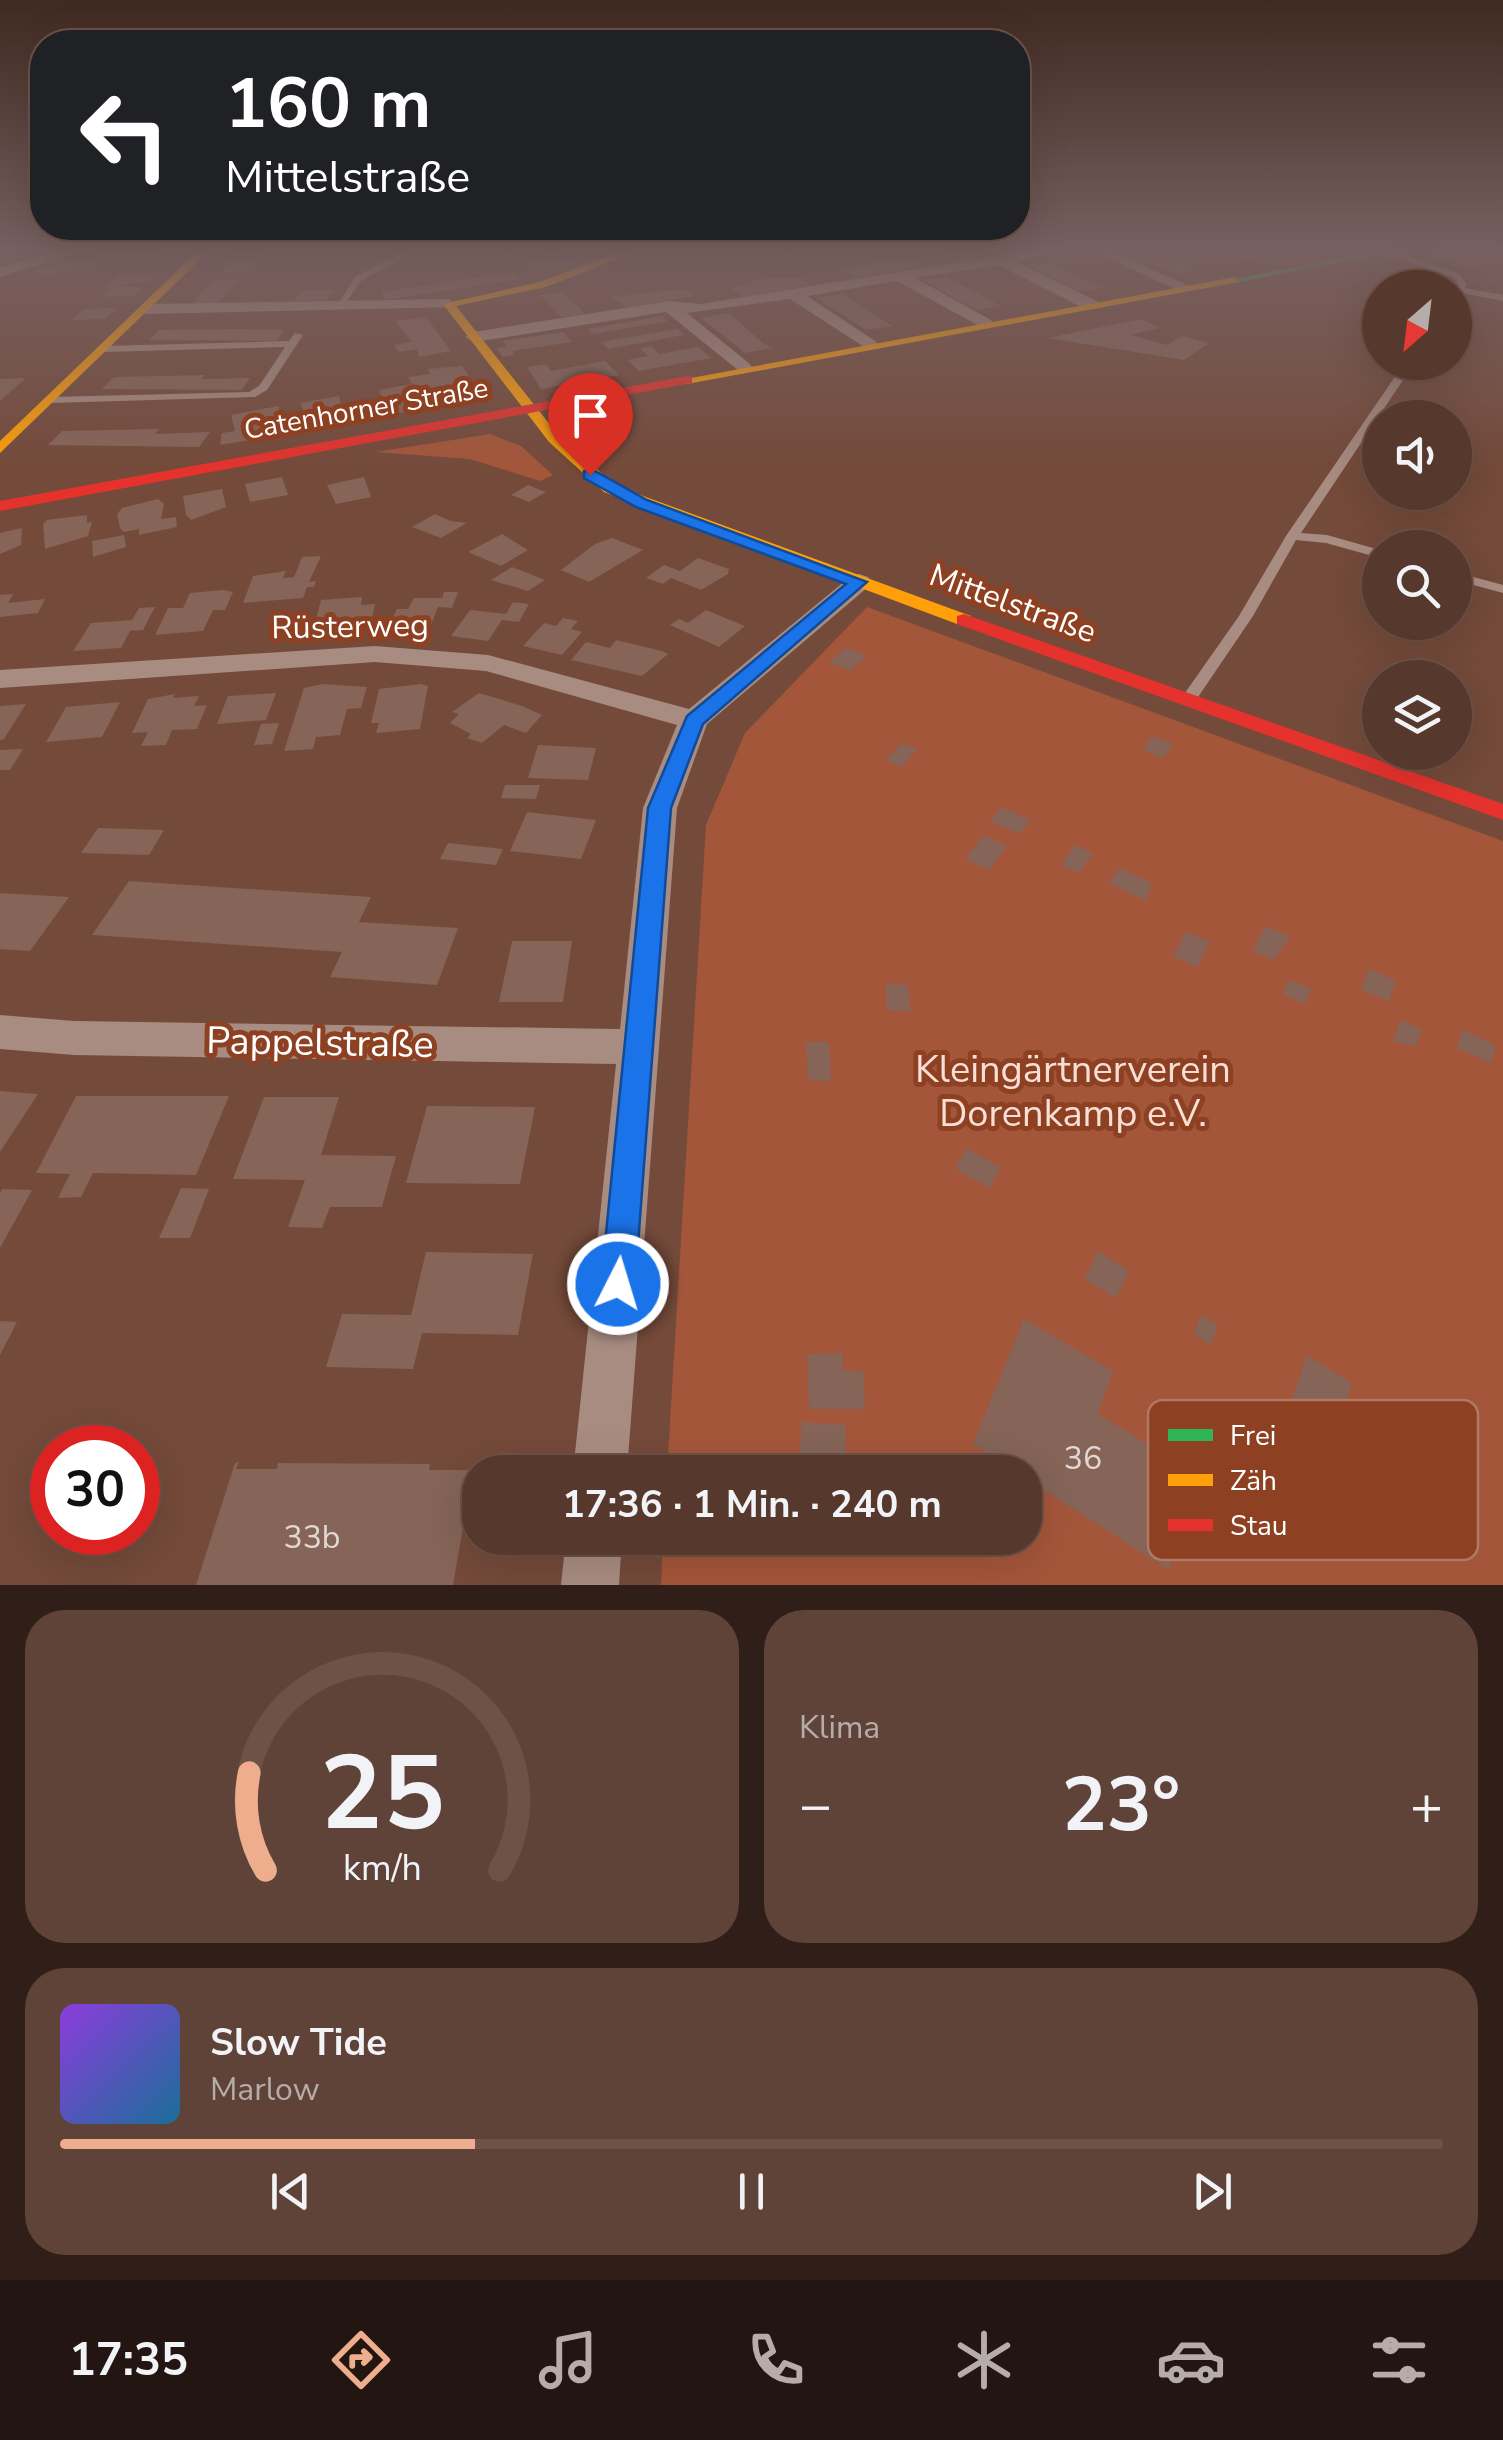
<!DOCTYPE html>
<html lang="de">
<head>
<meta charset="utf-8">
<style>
	body { margin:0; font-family:"Nunito Sans",sans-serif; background:#604338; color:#f1f3f6; height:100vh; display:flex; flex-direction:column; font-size:38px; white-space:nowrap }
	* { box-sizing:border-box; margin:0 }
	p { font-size:32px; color:#b6aca9 }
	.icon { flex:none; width:55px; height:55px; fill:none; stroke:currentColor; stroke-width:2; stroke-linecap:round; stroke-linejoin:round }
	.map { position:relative; height:1585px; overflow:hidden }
	.panel { display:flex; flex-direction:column; gap:25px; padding:25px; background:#301f18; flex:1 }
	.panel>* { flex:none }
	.banner { position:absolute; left:30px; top:30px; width:1000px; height:210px; border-radius:40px; box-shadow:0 10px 40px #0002,0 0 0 2px #6d5248; background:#202124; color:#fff; overflow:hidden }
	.needle { width:65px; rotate:208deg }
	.fabs { position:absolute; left:1362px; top:270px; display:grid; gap:20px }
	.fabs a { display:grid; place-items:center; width:110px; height:110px; border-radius:50%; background:#57382c; box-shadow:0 10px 40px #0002,0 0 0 2px #6d5248; font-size:50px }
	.speed { position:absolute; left:30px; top:1425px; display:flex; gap:20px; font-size:50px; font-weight:700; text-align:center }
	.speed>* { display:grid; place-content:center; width:130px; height:130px; border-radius:50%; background:#57382c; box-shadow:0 10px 40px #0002,0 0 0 2px #6d5248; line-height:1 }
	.speed .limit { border:15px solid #d22; background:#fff; color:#111 }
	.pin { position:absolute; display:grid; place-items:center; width:85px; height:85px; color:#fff; margin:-102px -42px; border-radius:50% 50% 50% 0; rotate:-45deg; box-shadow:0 0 10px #0007 }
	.pin .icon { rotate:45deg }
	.me { position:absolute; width:110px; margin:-55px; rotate:5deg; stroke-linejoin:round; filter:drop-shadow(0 0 8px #0008) }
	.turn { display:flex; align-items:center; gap:35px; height:210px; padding:0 30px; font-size:45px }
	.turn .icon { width:130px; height:130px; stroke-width:2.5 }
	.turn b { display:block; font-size:70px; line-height:85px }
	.big { font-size:75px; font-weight:700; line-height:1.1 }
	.panel .tile { flex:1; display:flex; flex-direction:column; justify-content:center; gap:15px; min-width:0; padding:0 35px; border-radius:40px; background:#604338 }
	.panel .dial { align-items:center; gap:0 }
	.dial svg { height:260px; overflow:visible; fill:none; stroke:#6d5248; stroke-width:7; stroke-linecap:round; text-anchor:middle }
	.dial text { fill:#f1f3f6; stroke:none }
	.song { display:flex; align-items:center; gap:30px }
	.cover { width:120px; height:120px; border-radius:15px; background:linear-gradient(135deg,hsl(270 70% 55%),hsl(200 70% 35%)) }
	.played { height:10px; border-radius:5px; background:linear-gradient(90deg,#eead8d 30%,#6d5248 30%) }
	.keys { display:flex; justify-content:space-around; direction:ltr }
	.heat { display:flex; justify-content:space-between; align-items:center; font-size:55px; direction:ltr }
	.panel .tiles { flex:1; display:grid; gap:25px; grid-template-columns:1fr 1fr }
	.tile:last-child { grid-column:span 2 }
	.trip { position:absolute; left:462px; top:1455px; width:580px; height:100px; border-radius:40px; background:#57382c; box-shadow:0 10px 40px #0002,0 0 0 2px #6d5248; font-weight:700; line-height:100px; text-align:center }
	.tab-bar { display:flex; height:160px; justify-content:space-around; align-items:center; background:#231612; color:#b6aca9 }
	.tab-bar .icon { width:70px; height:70px }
	.tab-bar .on { color:#eead8d }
	.tab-bar b { font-size:45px; color:#f1f3f6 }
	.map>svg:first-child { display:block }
	.green { fill:#a4563a }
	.building { fill:#866458 }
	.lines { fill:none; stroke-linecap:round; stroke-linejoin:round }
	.lane { fill:#a88c81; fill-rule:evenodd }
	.street { fill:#a88c81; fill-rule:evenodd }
	.fast { fill:#30b455; fill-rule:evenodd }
	.slow { fill:#ff9f0a; fill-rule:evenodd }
	.jam { fill:#e5322d; fill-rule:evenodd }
	.route { fill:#1a73e8; stroke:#114b97; stroke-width:2.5 }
	.labels { text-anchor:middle; stroke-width:10; stroke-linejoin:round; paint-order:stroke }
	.far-street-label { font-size:28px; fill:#fff; stroke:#8d4022 }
	.street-label { font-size:32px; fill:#fff; stroke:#8d4022 }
	.near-number-label { font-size:32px; fill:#e1d8d5 }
	.near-street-label { font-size:38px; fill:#fff; stroke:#8d4022 }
	.near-park-label { font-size:38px; fill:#f8ded5; stroke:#8d4022 }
	.key { fill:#8d4022; stroke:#af7964; stroke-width:2.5 }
	.key-label { font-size:28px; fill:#fff }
</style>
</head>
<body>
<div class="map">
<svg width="1503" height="1585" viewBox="0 0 1503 1585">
	<rect width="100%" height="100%" fill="#744a3a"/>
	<g class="green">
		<polygon points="490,434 521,446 553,475 540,481 470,459 376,452"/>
		<polygon points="867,607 1503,841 1503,1585 661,1585 663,1538 1025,1538 1025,1472 667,1472 706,825 745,733"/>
	</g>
	<g class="building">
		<polygon points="141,249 162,251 155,257 129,255 46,277 31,271 115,250 125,253"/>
		<polygon points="984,249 1022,251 951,262 939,256"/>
		<polygon points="1115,249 1145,249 1199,270 1180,274"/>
		<polygon points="1218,249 1245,249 1266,258 1249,261"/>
		<polygon points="1448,252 1482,263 1470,266 1431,256"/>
		<polygon points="239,253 264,253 246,273 220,273"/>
		<polygon points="547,253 572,257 567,260 578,262 566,268 526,266"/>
		<polygon points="906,258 923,267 855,278 840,269"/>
		<polygon points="1051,261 1075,276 1106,287 1081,292 1025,265"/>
		<polygon points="514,272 521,279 385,300 381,292"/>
		<polygon points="122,274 157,274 147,282 118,285 142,287 133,296 100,297 112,288 101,288"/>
		<polygon points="799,277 811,285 742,297 731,288 761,279"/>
		<polygon points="947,277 979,294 1001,306 977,310 924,281"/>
		<polygon points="214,280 239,280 218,303 192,303"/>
		<polygon points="685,289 694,296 628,307 610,297"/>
		<polygon points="303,290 333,289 334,291 326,300 294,301"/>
		<polygon points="563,292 585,314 562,317 540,295"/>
		<polygon points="842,294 861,306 892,326 866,330 817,298"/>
		<polygon points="117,308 105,319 71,320 84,309"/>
		<polygon points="729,313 764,344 773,348 745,353 701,318"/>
		<polygon points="661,316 668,321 593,334 587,329"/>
		<polygon points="426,317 451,351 419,357 417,349 399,352 394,345 412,342 395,321"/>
		<polygon points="1141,319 1160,328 1130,335 1167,345 1182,336 1209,343 1184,360 1048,338"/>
		<polygon points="677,329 684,335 608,349 601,342"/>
		<polygon points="159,330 241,329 284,330 277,341 149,340"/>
		<polygon points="563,332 572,342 512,351 515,355 503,357 496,348 507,347 503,341"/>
		<polygon points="651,346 659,354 698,347 711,358 639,371 627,360 648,356 640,348"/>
		<polygon points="605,361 619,375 541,389 527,367 546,364 551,371"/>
		<polygon points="462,366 484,398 309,429 306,421 330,415 325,408 304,412 300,403 339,396 342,408 384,401 379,390 412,384 408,377 430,374 428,369"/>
		<polygon points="205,375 201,379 250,378 242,390 102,389 114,377"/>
		<polygon points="26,378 0,401 0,379"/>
		<polygon points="278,406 281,415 264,418 265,422 281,419 287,434 220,445 222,433 235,431 231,415"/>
		<polygon points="159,429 155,434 210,432 199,447 48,445 62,431"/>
		<polygon points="282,477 288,495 250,502 245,484"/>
		<polygon points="364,477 371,497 336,504 327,485"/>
		<polygon points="528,485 546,492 529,502 511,495"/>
		<polygon points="222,489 226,507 191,520 186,515 183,496"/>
		<polygon points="158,499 164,504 161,519 176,517 177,527 139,535 139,529 124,532 120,528 117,514 122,508"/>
		<polygon points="435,514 451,521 467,523 441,538 412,527"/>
		<polygon points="87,515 87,523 92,522 88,536 45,549 43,524 47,520"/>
		<polygon points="22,528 21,545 0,554 0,533"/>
		<polygon points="502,534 528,550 501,566 468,552"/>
		<polygon points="124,535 126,547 93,557 92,541"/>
		<polygon points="612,538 643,550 589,582 561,570 595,544"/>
		<polygon points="321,556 309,582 316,581 314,587 307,587 303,598 243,603 253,576 286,571 283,578 294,577 302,557"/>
		<polygon points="698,558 729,569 728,574 701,590 671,578 663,584 646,578 664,565 680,571"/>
		<polygon points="512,567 525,572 545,580 528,591 491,580"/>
		<polygon points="223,590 233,592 225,610 213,610 203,631 155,635 168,608 183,608 190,593"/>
		<polygon points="444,592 458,592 452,608 438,607 427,635 385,634 397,609 408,609 414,598 442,598"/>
		<polygon points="13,594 8,603 45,599 38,613 0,617 0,595"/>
		<polygon points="362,597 361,605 375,604 372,619 339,623 335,633 312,635 321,600"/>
		<polygon points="513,602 529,604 519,622 502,620 488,641 451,636 470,610 506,614"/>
		<polygon points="155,607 143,630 130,631 121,648 73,651 91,623 132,620 139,608"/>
		<polygon points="706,610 745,626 719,647 670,625 679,619 688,623"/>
		<polygon points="563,618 578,621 571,629 582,632 562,655 523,646 544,623 556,626"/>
		<polygon points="616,640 662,651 668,654 642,676 571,660 586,642 610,648"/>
		<polygon points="846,647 867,656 850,671 829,662"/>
		<polygon points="323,684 367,687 361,708 347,709 340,735 316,737 313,749 284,751 304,688"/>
		<polygon points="421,684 428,686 420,729 376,733 379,723 371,723 379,689"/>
		<polygon points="276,693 266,720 217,724 228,696"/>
		<polygon points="479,693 522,706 542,715 526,733 504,725 482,743 467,738 471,734 450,723 459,714 452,712"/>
		<polygon points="175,694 173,698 199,696 194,706 207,705 197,729 172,730 166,745 141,746 148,732 132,733 148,699"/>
		<polygon points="120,702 102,737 46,742 66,707"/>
		<polygon points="26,704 4,739 0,740 0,706"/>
		<polygon points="279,723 272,744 254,745 261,724"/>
		<polygon points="1152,736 1173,744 1164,758 1143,750"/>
		<polygon points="901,743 917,749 902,767 886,760"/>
		<polygon points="538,745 596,748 588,780 528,778"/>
		<polygon points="23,749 10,770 0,770 0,750"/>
		<polygon points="505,785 540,785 536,799 501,798"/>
		<polygon points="1001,807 1030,820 1020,834 990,821"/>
		<polygon points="527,812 596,820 581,859 510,851"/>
		<polygon points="98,828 164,830 149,855 81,853"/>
		<polygon points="984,835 1007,846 989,870 965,859"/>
		<polygon points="448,843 503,849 496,865 440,859"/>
		<polygon points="1075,845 1093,853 1079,873 1061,865"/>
		<polygon points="1119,868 1152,883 1146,901 1109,883"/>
		<polygon points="129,881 371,897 359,922 458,928 437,985 330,977 342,952 92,935"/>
		<polygon points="0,893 69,897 30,951 0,949"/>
		<polygon points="1265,926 1290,937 1274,960 1253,951"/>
		<polygon points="1187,932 1210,942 1197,967 1173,956"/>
		<polygon points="512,941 572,941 563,1002 499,1002"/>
		<polygon points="1369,968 1396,981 1389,1001 1361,989"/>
		<polygon points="1289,980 1311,989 1305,1004 1283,994"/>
		<polygon points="886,984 908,985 910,1011 887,1010"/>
		<polygon points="1401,1020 1422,1030 1416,1046 1393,1041"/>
		<polygon points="1462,1030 1496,1045 1491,1063 1457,1048"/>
		<polygon points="806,1042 829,1042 831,1081 808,1080"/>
		<polygon points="0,1091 38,1094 0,1152"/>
		<polygon points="76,1096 229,1096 196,1175 93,1173 81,1197 58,1198 70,1174 36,1173"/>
		<polygon points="264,1097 339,1097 321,1155 396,1156 382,1207 330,1207 322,1228 288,1227 305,1180 233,1179"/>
		<polygon points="427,1106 535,1107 520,1184 406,1183"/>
		<polygon points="967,1148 1001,1168 989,1188 955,1168"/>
		<polygon points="181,1188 209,1189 190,1238 159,1238"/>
		<polygon points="2,1189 32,1190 0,1248 0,1193"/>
		<polygon points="1098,1251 1129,1271 1116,1298 1085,1279"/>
		<polygon points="426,1252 533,1254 518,1335 422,1333 413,1369 326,1367 342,1314 411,1315"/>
		<polygon points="1201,1315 1218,1325 1211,1345 1194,1334"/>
		<polygon points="1024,1319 1113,1371 1098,1414 1195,1473 1169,1570 1025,1478 1025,1472 1017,1472 973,1444"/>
		<polygon points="0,1321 17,1322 0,1355"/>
		<polygon points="842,1353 843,1371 863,1371 865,1409 809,1409 807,1354"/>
		<polygon points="1307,1356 1352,1383 1338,1430 1292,1399"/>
		<polygon points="801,1422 846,1425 845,1463 800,1458"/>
		<polygon points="239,1462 236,1469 277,1469 278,1463 430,1464 429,1470 468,1470 474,1464 453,1585 196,1585 235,1463"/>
	</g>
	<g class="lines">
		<g class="lane">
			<polygon points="409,249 419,249 361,281 342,308 336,308 355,277"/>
			<polygon points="1387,249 1460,274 1467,285 1465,288 1503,295 1503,301 1462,293 1455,299 1455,290 1459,285 1454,278 1387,253"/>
			<polygon points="295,333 303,335 267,390 255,397 51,403 46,400 51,397 249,392 259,386 285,347 104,352 99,349 104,346 289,341"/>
			<polygon points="1405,362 1415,362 1301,533 1327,535 1380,550 1380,558 1326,543 1296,540 1253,616 1194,703 1182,703 1180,700 1239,616 1286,536"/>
			<polygon points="1455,572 1503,585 1503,593 1455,580"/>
		</g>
		<g class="street">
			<polygon points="66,249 89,249 0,277 0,267"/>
			<polygon points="766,249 792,249 793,251 786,255"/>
			<polygon points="1040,249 1073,249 1016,262 1097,301 1097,309 1085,309 998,265 915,278 991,320 994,324 985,329 897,281 807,296 875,341 878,345 869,350 790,299 687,313 750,364 752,368 743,374 666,312 474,342 465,337 474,332 669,301 701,304"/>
			<polygon points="1088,249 1107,249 1191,287 1177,290"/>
			<polygon points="449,299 457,304 455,307 145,314 137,309 145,304"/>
			<polygon points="859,574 868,577 872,582 868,587 707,724 677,808 627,1472 573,1472 616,1064 74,1055 0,1049 0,1015 74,1021 620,1029 643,808 677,725 486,671 375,662 0,688 0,670 375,646 488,655 689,709 850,577"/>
			<polygon points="566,1538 622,1538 619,1585 561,1585"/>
		</g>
		<polygon class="fast" points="1386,249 1407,249 1235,283 1230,280"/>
		<g class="slow">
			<polygon points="200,249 211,249 0,453 0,441"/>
			<polygon points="629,249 643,249 546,287 456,306 559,436 616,486 971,616 971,624 957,624 604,492 549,442 443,304 539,282"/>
			<polygon points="1235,277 1239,282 687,384 680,380"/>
		</g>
		<g class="jam">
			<polygon points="687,376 692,377 692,383 0,511 0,501"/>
			<polygon points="964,614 1503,804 1503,820 957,624 957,616"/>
		</g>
	</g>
	<linearGradient id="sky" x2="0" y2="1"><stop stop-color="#402920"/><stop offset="0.53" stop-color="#776060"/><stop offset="1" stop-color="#776060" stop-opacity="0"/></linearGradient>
	<rect width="1503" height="471" fill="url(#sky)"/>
	<polygon class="route" points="584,471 595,471 647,500 867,582 703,724 671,808 635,1284 630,1296 618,1301 606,1296 601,1284 648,808 687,716 846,584 636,507 584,478"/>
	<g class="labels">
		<g class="far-street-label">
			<text transform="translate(366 408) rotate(-10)" y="10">Catenhorner Straße</text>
		</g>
		<g class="street-label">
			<text transform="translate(1013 603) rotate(20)" y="11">Mittelstraße</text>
			<text transform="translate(350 626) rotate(-1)" y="11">Rüsterweg</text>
		</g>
		<g class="near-number-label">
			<text x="1083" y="1469">36</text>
			<text x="312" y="1548">33b</text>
		</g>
		<g class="near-street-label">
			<text transform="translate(320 1042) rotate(1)" y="13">Pappelstraße</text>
		</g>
		<g class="near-park-label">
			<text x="1073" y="1082">Kleingärtnerverein<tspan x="1073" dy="44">Dorenkamp e.V.</tspan></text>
		</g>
	</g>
	<rect x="1148" y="1400" width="330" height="160" rx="15" class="key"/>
	<rect x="1168" y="1429" width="45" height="12" fill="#30b455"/>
	<rect x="1168" y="1474" width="45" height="12" fill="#ff9f0a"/>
	<rect x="1168" y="1519" width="45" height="12" fill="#e5322d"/>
	<g class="key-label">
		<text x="1230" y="1445">Frei</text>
		<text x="1230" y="1490">Zäh</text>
		<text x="1230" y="1535">Stau</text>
	</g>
</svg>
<div class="fabs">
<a><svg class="needle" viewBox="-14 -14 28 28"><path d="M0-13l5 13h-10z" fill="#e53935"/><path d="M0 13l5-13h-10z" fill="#b6aca9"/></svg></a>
<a><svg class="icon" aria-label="sound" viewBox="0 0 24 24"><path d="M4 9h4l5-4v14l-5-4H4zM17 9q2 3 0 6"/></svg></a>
<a><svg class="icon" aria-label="search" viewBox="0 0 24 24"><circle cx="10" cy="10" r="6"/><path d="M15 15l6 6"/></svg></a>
<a><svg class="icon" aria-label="layers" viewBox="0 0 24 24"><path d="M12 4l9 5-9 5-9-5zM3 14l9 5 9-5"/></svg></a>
</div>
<div class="speed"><div class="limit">30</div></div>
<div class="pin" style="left:590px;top:475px;background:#d93025"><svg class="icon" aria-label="arrive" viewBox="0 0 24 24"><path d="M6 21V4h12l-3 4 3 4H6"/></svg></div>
<svg class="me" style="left:618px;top:1284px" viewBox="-20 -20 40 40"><circle r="17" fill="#1a73e8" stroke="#fff" stroke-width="3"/><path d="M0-11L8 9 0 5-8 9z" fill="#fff"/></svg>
<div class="trip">17:36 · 1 Min. · 240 m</div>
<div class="banner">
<div class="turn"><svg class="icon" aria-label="left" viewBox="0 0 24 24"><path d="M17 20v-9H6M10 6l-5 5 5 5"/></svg><div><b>160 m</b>Mittelstraße</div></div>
</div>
</div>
<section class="panel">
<div class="tiles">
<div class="tile dial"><svg viewBox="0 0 100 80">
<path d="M14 69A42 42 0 1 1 86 69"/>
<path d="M14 69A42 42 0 0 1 9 39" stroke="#eead8d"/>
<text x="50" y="56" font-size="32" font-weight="700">25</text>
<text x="50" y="72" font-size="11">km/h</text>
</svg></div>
<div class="tile"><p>Klima</p>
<div class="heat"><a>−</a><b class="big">23°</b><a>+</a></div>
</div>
<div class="tile">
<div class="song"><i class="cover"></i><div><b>Slow Tide</b><p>Marlow</p></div></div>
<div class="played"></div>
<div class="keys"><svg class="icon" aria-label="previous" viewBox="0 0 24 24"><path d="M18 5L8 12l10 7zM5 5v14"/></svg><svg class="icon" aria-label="pause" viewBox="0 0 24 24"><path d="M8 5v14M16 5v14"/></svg><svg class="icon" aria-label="next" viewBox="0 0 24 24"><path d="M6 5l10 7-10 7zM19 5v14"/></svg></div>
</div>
</div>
</section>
<nav class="tab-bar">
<b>17:35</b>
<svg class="icon on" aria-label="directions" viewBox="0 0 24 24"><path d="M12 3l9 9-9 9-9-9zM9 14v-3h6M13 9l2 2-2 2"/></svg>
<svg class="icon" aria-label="music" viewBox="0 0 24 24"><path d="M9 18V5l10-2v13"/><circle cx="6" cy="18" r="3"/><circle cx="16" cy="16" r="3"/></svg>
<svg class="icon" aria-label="phone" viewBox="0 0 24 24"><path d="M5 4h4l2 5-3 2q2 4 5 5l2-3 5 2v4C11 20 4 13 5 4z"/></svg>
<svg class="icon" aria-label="climate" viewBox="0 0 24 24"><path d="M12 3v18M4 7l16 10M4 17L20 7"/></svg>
<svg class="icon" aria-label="car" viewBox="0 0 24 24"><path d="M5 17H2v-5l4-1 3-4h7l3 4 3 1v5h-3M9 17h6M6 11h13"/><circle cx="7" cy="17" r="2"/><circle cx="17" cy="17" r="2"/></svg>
<svg class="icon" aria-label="filters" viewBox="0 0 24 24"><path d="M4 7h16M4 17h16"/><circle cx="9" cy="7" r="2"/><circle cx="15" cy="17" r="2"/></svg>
</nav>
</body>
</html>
